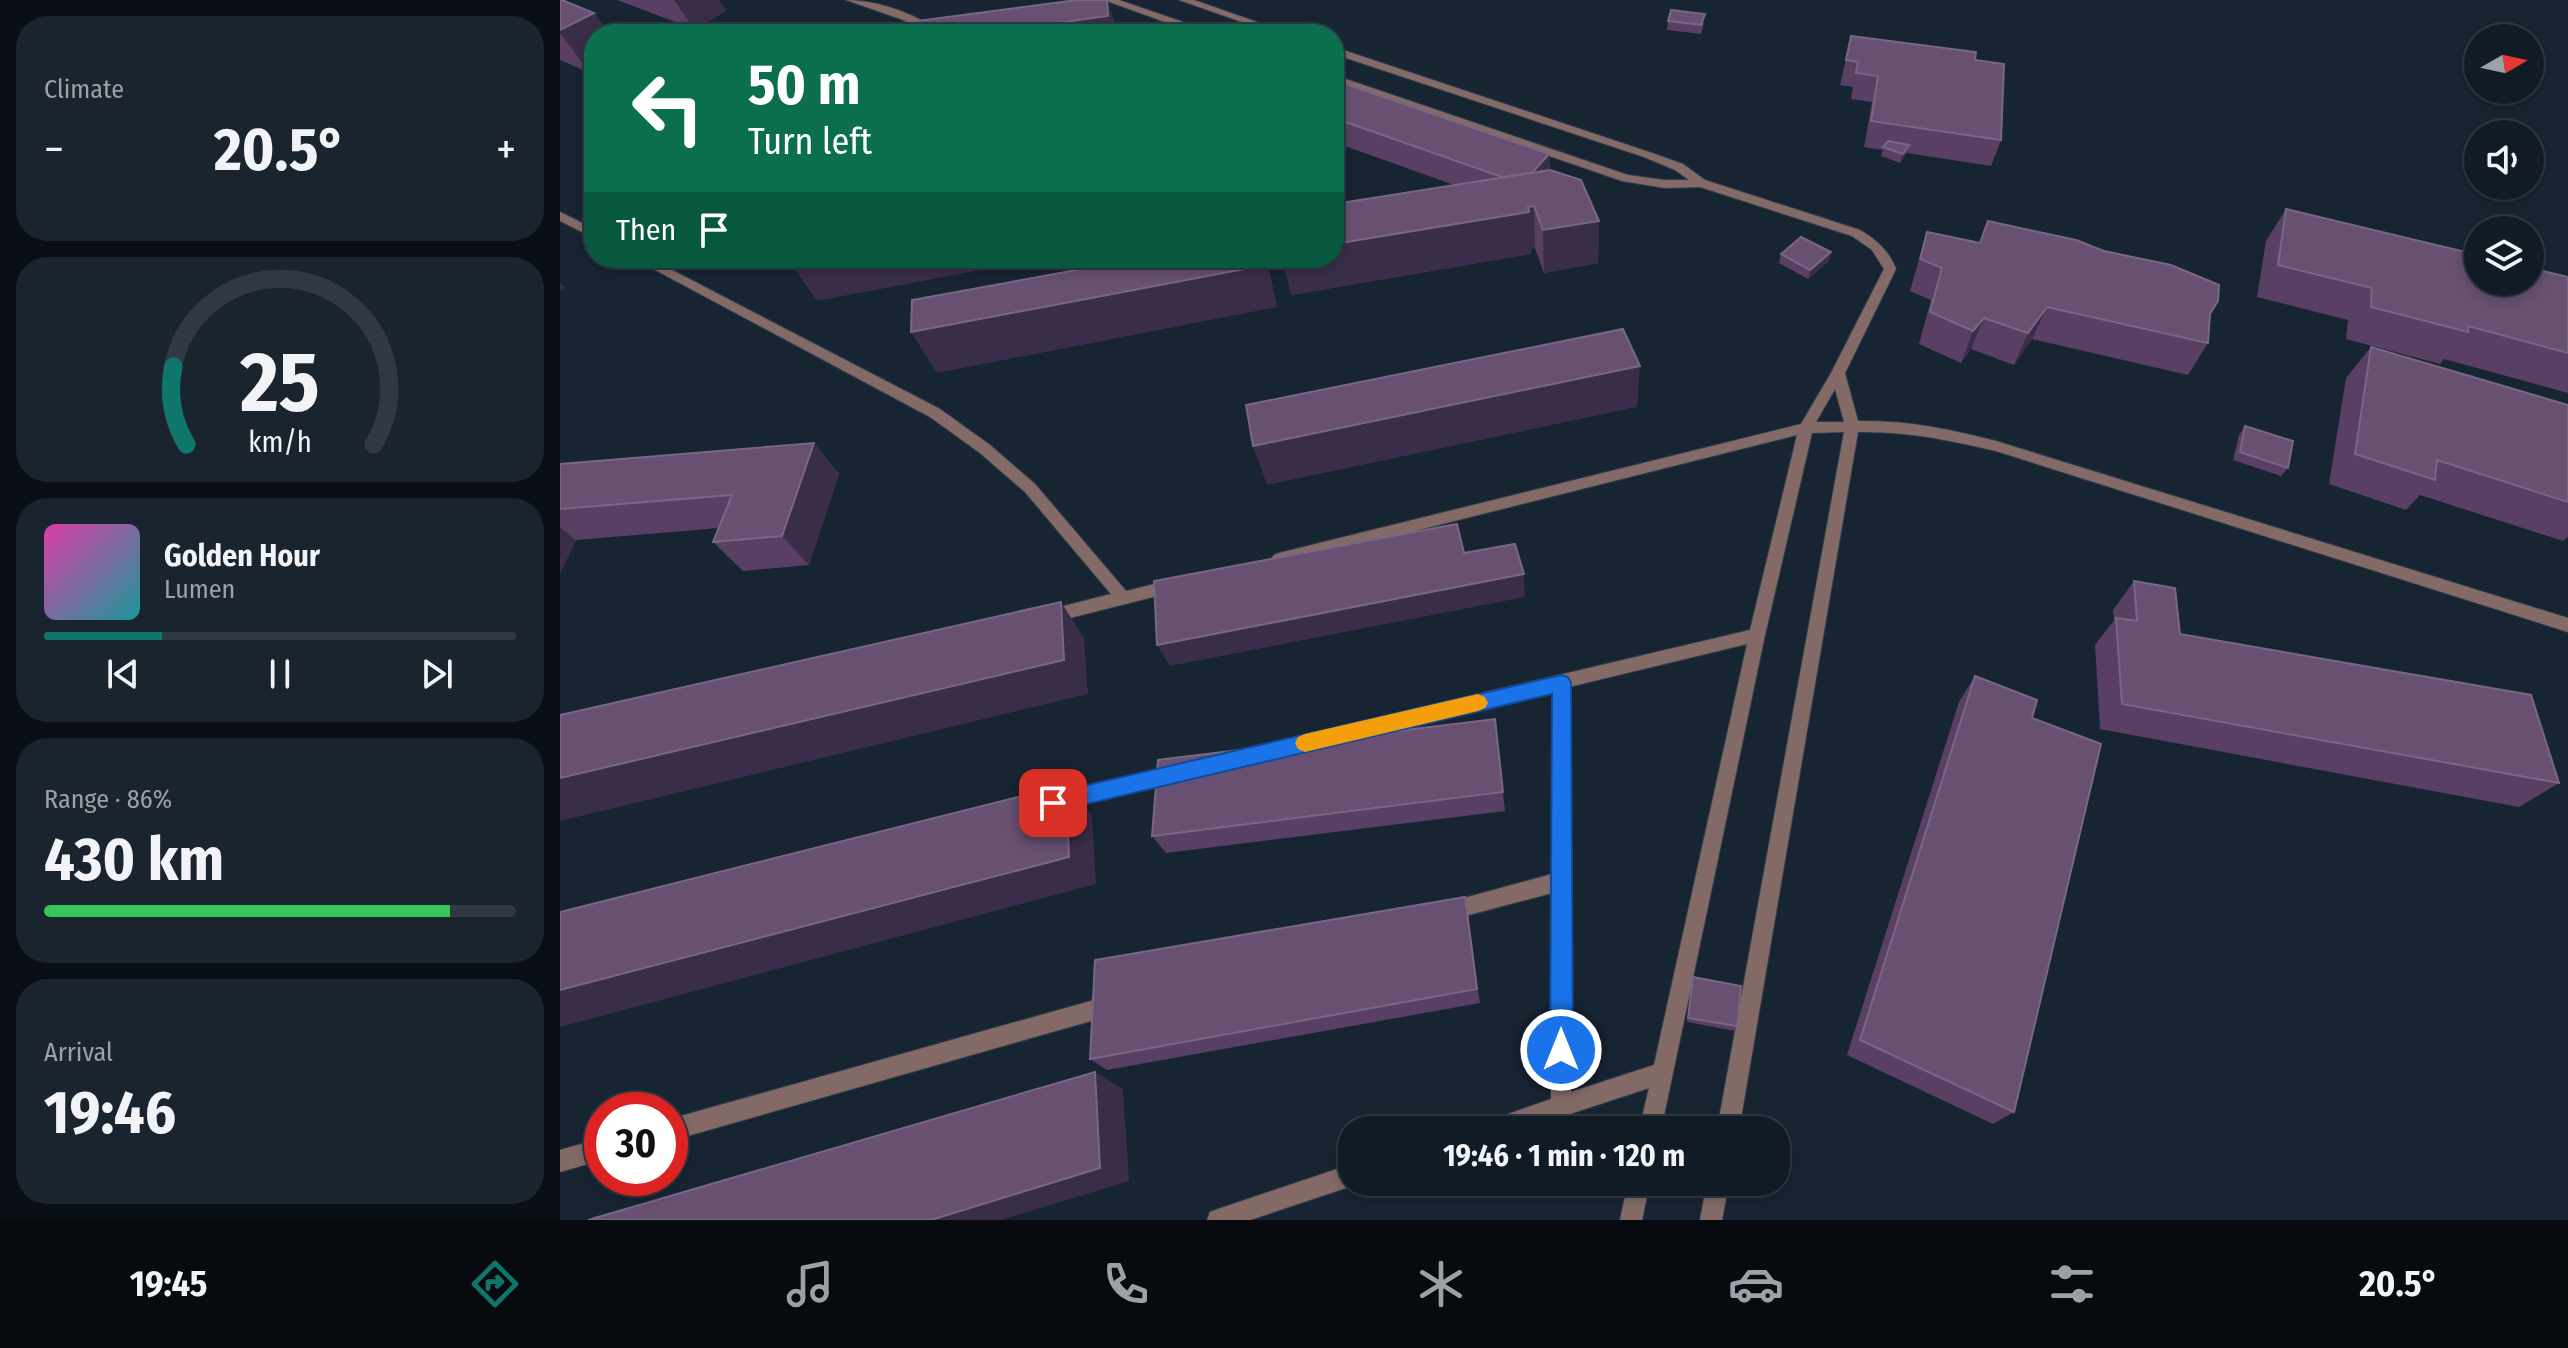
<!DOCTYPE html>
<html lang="en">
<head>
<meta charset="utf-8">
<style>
	body { margin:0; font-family:"Fira Sans Condensed",sans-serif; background:#1a242e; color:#f1f3f6; height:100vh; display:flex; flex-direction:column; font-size:30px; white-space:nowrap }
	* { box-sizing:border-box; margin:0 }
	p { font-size:26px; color:#9ca1a7 }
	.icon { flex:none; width:44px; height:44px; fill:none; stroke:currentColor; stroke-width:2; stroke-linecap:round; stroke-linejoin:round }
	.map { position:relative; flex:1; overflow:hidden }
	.panel { display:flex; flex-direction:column; gap:16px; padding:16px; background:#090f15; width:560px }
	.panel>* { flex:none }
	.top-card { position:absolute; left:24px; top:24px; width:760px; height:244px; border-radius:32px; box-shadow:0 4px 12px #0003,0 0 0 2px #303943; background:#0b6e4f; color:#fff; overflow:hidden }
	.needle { width:52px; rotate:81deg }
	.tools { position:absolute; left:1904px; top:24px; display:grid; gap:16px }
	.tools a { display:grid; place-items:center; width:80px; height:80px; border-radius:50%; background:#111b26; box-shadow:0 4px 12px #0003,0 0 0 2px #303943; font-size:40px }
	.speed { position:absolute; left:24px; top:1092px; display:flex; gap:16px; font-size:40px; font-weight:700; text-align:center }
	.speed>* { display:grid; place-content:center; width:104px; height:104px; border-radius:50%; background:#111b26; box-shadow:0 4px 12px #0003,0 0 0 2px #303943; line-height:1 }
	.speed .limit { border:12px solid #d22; background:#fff; color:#111 }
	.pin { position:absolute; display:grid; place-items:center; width:68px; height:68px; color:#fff; margin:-34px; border-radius:16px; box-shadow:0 4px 12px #0006 }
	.me { position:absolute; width:88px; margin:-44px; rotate:0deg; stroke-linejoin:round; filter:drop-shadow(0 0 6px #0008) }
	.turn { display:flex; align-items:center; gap:28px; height:168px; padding:0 32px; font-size:36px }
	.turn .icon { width:104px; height:104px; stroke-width:2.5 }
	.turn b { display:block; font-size:56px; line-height:68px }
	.then { display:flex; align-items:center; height:76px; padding:0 32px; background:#0003; gap:16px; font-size:30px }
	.big { font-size:60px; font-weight:700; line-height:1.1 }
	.panel .tile { flex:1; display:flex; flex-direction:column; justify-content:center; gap:12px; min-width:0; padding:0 28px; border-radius:32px; background:#1a242e }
	.panel .dial { align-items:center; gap:0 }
	.dial svg { height:208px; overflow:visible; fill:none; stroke:#303943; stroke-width:7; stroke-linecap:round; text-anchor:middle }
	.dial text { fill:#f1f3f6; stroke:none }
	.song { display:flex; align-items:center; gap:24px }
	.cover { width:96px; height:96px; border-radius:12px; background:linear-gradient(135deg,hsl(320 70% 55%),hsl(180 70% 35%)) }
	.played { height:8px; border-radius:4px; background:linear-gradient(90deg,#0f766e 25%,#303943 25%) }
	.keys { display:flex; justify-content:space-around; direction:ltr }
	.heat { display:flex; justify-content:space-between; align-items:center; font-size:44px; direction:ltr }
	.charge { height:12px; border-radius:6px; background:linear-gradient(90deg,#34c759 86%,#303943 0) }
	.trip { position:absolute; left:778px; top:1116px; width:452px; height:80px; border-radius:32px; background:#111b26; box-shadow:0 4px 12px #0003,0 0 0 2px #303943; font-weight:700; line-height:80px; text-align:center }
	.tabs { display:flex; height:128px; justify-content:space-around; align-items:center; background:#070b0f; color:#9ca1a7 }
	.tabs .icon { width:56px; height:56px }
	.tabs .on { color:#0f766e }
	.tabs b { font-size:36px; color:#f1f3f6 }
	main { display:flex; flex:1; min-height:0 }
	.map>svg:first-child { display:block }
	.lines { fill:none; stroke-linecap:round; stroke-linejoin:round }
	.minor-casing { stroke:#323e4c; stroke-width:2 }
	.minor { fill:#836a66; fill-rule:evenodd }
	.wall { fill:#593f63 }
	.shaded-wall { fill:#392d49 }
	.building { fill:#675071; stroke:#786784; stroke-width:2 }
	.route { fill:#1a73e8; stroke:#114b97; stroke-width:2 }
	.slow { fill:#f59e0b }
</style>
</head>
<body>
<main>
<section class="panel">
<div class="tile"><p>Climate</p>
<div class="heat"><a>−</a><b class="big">20.5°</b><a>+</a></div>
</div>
<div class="tile dial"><svg viewBox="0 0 100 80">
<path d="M14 69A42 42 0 1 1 86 69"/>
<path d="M14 69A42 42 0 0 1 9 39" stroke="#0f766e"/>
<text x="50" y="56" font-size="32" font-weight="700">25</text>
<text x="50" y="72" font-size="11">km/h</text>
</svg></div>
<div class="tile">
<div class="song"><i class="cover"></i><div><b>Golden Hour</b><p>Lumen</p></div></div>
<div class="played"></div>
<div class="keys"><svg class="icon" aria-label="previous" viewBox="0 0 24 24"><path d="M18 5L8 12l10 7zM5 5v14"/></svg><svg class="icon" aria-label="pause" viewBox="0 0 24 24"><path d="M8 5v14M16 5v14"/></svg><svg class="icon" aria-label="next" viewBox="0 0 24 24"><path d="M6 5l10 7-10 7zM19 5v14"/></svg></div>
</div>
<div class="tile"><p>Range · 86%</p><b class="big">430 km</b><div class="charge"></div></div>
<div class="tile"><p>Arrival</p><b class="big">19:46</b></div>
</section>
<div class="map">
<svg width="2008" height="1220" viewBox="0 0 2008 1220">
	<rect width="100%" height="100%" fill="#172432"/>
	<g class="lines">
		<defs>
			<g id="minor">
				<path d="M286 0C316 0 359 14 381 34H369L352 23Z"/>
				<path d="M544 0H559L658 34C643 34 628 26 615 27 581 28 548 34 514 34L519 31 605 22Z"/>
				<polygon points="619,0 634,0 731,34 716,34"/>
				<path d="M774 47 1092 153 1123 164 1145 180 1300 230C1317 240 1329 251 1336 269L1285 373 1298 421C1346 420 1390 429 1436 441L2008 618V632L1436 451C1389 440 1346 431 1298 432L1179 1130H1157L1284 432 1252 433 1205 635 1101 1130H1079L1089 1088 961 1130H918L922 1123 991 1099 992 893 886 921 879 919 877 912 879 905 886 903 992 874 993 691 728 755 722 752 719 747 722 742 728 739 1190 630 1237 435 719 565 714 563 711 559 714 555 719 553 1241 424 1271 373 1324 269 1312 250 1292 236 1140 187 1105 188 1062 181 774 82V75L1068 175 1105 180H1129L1115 170 1084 157 774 54ZM1275 389 1284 422H1256ZM1187 644 1094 1065 1011 1092 1009 687Z"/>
				<polygon points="0,212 34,229 34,238 0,221"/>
				<polygon points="73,258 89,258 380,409 430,445 475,484 566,591 615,579 621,580 623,585 621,590 486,624 480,622 478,617 480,612 551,594 465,492 420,453 370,417"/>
				<polygon points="616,765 622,767 625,773 622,779 616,781 498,809 492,807 489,801 492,795 498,793"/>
				<polygon points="552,995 559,998 562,1005 559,1012 552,1015 110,1141 110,1119"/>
				<polygon points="42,1138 42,1160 0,1172 0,1150"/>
				<polygon points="792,1164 792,1182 800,1182 792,1186 690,1220 647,1220 650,1212 658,1209"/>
				<polygon points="1068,1182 1090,1182 1082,1220 1060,1220"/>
				<polygon points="1147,1182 1169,1182 1162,1220 1140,1220"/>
			</g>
		</defs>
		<use href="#minor" class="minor-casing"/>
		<use href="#minor" class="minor"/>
	</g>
	<g class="wall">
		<polygon points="0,0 34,13 49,34 34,34 34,71 30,73 0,60"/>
		<polygon points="57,0 159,0 166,11 134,29"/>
		<polygon points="1108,21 1144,23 1141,34 1107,30"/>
		<polygon points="1291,36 1415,60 1441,140 1431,166 1347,153 1340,163 1321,156 1323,150 1304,147 1312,102 1291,99 1293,87 1280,85"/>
		<polygon points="774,80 989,154 990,170 1039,221 1038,263 984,273 975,248 971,249 971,254 731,295 894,185 774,142"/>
		<polygon points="1726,209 2008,277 2008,393 1884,359 1880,364 1786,339 1788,320 1697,297 1706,241"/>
		<polygon points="1367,232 1650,314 1648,343 1628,375 1472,339 1454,365 1411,349 1401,363 1359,344 1371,300 1350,291"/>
		<polygon points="1221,254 1269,261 1248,279 1219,263"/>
		<polygon points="1811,347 2008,405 2008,537 2003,541 1860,495 1846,510 1769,484 1786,378"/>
		<polygon points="1685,426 1728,468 1721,476 1673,460 1679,435"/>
		<polygon points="254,443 279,474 249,565 183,571 153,542 159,528 16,540 0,573 0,464"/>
		<polygon points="1574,581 1620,634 1999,783 1959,807 1540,729 1535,645 1554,620 1553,610"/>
		<polygon points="1415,676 1454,1112 1433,1124 1287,1055 1399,702"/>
		<polygon points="935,719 945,811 606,853 592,836"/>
		<polygon points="908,913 920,1003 547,1070 530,1059"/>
		<polygon points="1133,977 1177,1026 1175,1031 1127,1022"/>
	</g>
	<g class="shaded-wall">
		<polygon points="114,0 159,0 166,11 134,29"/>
		<polygon points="547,0 559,34 417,34"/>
		<polygon points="34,13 49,34 34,34 34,71 30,73 0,33 0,30"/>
		<polygon points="1349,145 1346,154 1340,163 1343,154"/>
		<polygon points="989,154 990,179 961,184"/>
		<polygon points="974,206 975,248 971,249 971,254 731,295 722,258 774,258 774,244"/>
		<polygon points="1039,221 1038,263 984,273 983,230"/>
		<polygon points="1271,252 1269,261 1248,279 1250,270"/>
		<polygon points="234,258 485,258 257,301 228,259"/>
		<polygon points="704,258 706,258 711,278 717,307 377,373 351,332"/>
		<polygon points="0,283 5,288 0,291"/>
		<polygon points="1487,307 1472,339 1454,365 1468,333"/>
		<polygon points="1424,318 1411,349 1401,363 1413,331"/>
		<polygon points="1080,366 1077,407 707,485 693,446"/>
		<polygon points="254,443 279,474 249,565 222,536"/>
		<polygon points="0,527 16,540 0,573"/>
		<polygon points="964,574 965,597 610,666 597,645"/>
		<polygon points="501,602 524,638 528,694 0,821 0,778"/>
		<polygon points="506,785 532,815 536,884 0,1027 0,990"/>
		<polygon points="905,897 908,913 920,1003 917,989"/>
		<polygon points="535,1072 563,1089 569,1181 441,1220 371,1220"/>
	</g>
	<g class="building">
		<polygon points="0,0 2,0 34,13 0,30"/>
		<polygon points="517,0 547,0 548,16 417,34 258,34"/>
		<polygon points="1111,10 1145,14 1141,25 1108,21"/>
		<polygon points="624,30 624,34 589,34"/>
		<polygon points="1291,36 1416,52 1415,60 1444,64 1441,140 1311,121 1318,76 1296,73 1298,62 1286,60"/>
		<polygon points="774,80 989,154 972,173 942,177 774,118"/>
		<polygon points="1328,141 1349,145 1343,154 1323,147"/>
		<polygon points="990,170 1021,180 1039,221 983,230 974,206 968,207 969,212 774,244 774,204"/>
		<polygon points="1726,209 1918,255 1918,282 1970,282 1970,268 2008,277 2008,353 1908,326 1908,332 1811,307 1812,288 1718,265"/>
		<polygon points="1428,221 1516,240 1544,251 1611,265 1659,285 1658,301 1650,314 1648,343 1487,307 1468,333 1424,318 1413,331 1370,312 1382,268 1360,259 1367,232 1420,243"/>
		<polygon points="1241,237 1271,252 1250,270 1221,254"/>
		<polygon points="582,258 704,258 706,265 351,332 352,300"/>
		<polygon points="1063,329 1080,366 693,446 686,405"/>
		<polygon points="1811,347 2008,405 2008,502 1877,460 1875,480 1795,454"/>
		<polygon points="1685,426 1733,441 1728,468 1680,452"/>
		<polygon points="254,443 222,536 153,542 172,495 0,509 0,464"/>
		<polygon points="897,524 904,553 955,544 964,574 597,645 594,581"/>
		<polygon points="1574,581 1615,588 1620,634 1971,695 1999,783 1562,704 1556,618 1577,621"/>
		<polygon points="501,602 504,660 0,778 0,715"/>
		<polygon points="1415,676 1477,700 1472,718 1541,744 1454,1112 1300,1040"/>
		<polygon points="935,719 943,792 592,836 598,760"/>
		<polygon points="506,785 509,857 0,990 0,912"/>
		<polygon points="905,897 917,989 530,1059 535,960"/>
		<polygon points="1133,977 1181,986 1177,1026 1128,1018"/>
		<polygon points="535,1072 540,1168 371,1220 28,1220"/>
	</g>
	<polygon class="route" points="1001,675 1008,677 1011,683 1013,1050 1009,1058 1001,1061 993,1058 990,1050 992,694 493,812 485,809 482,803 485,796 493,793"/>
	<polygon class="slow" points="918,694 925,697 928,703 925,708 918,711 745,752 738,749 735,743 738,737 745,734"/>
</svg>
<div class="tools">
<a><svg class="needle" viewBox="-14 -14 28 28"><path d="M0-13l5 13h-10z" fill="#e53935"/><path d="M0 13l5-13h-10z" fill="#9ca1a7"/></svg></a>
<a><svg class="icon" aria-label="sound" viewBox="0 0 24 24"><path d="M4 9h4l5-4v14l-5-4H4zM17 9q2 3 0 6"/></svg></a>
<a><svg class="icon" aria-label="layers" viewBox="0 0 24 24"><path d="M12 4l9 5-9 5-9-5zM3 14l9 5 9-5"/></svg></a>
</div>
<div class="speed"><div class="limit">30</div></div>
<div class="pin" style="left:493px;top:803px;background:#d93025"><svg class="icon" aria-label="arrive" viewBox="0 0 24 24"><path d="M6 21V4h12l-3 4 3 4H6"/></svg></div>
<svg class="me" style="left:1001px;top:1050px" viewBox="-20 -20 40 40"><circle r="17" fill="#1a73e8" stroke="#fff" stroke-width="3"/><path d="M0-11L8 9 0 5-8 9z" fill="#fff"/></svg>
<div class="trip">19:46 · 1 min · 120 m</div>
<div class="top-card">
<div class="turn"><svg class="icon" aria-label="left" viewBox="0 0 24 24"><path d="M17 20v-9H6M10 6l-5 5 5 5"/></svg><div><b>50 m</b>Turn left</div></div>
<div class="then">Then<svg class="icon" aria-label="arrive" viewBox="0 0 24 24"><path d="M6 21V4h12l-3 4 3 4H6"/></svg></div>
</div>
</div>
</main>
<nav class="tabs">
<b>19:45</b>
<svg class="icon on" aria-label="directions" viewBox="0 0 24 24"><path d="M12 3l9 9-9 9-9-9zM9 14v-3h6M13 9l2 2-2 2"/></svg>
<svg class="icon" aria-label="music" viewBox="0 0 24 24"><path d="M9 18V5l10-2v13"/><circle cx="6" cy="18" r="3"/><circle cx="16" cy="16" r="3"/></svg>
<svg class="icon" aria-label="phone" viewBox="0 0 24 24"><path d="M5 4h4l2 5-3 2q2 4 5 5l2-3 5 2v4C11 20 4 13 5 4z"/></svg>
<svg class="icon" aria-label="climate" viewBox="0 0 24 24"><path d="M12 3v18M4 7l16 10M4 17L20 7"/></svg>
<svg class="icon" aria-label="car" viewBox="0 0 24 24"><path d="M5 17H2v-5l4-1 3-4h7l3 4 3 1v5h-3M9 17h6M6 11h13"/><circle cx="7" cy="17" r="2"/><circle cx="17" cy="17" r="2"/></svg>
<svg class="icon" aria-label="filters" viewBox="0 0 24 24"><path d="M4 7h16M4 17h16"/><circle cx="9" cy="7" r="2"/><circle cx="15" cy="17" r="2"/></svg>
<b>20.5°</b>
</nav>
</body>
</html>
